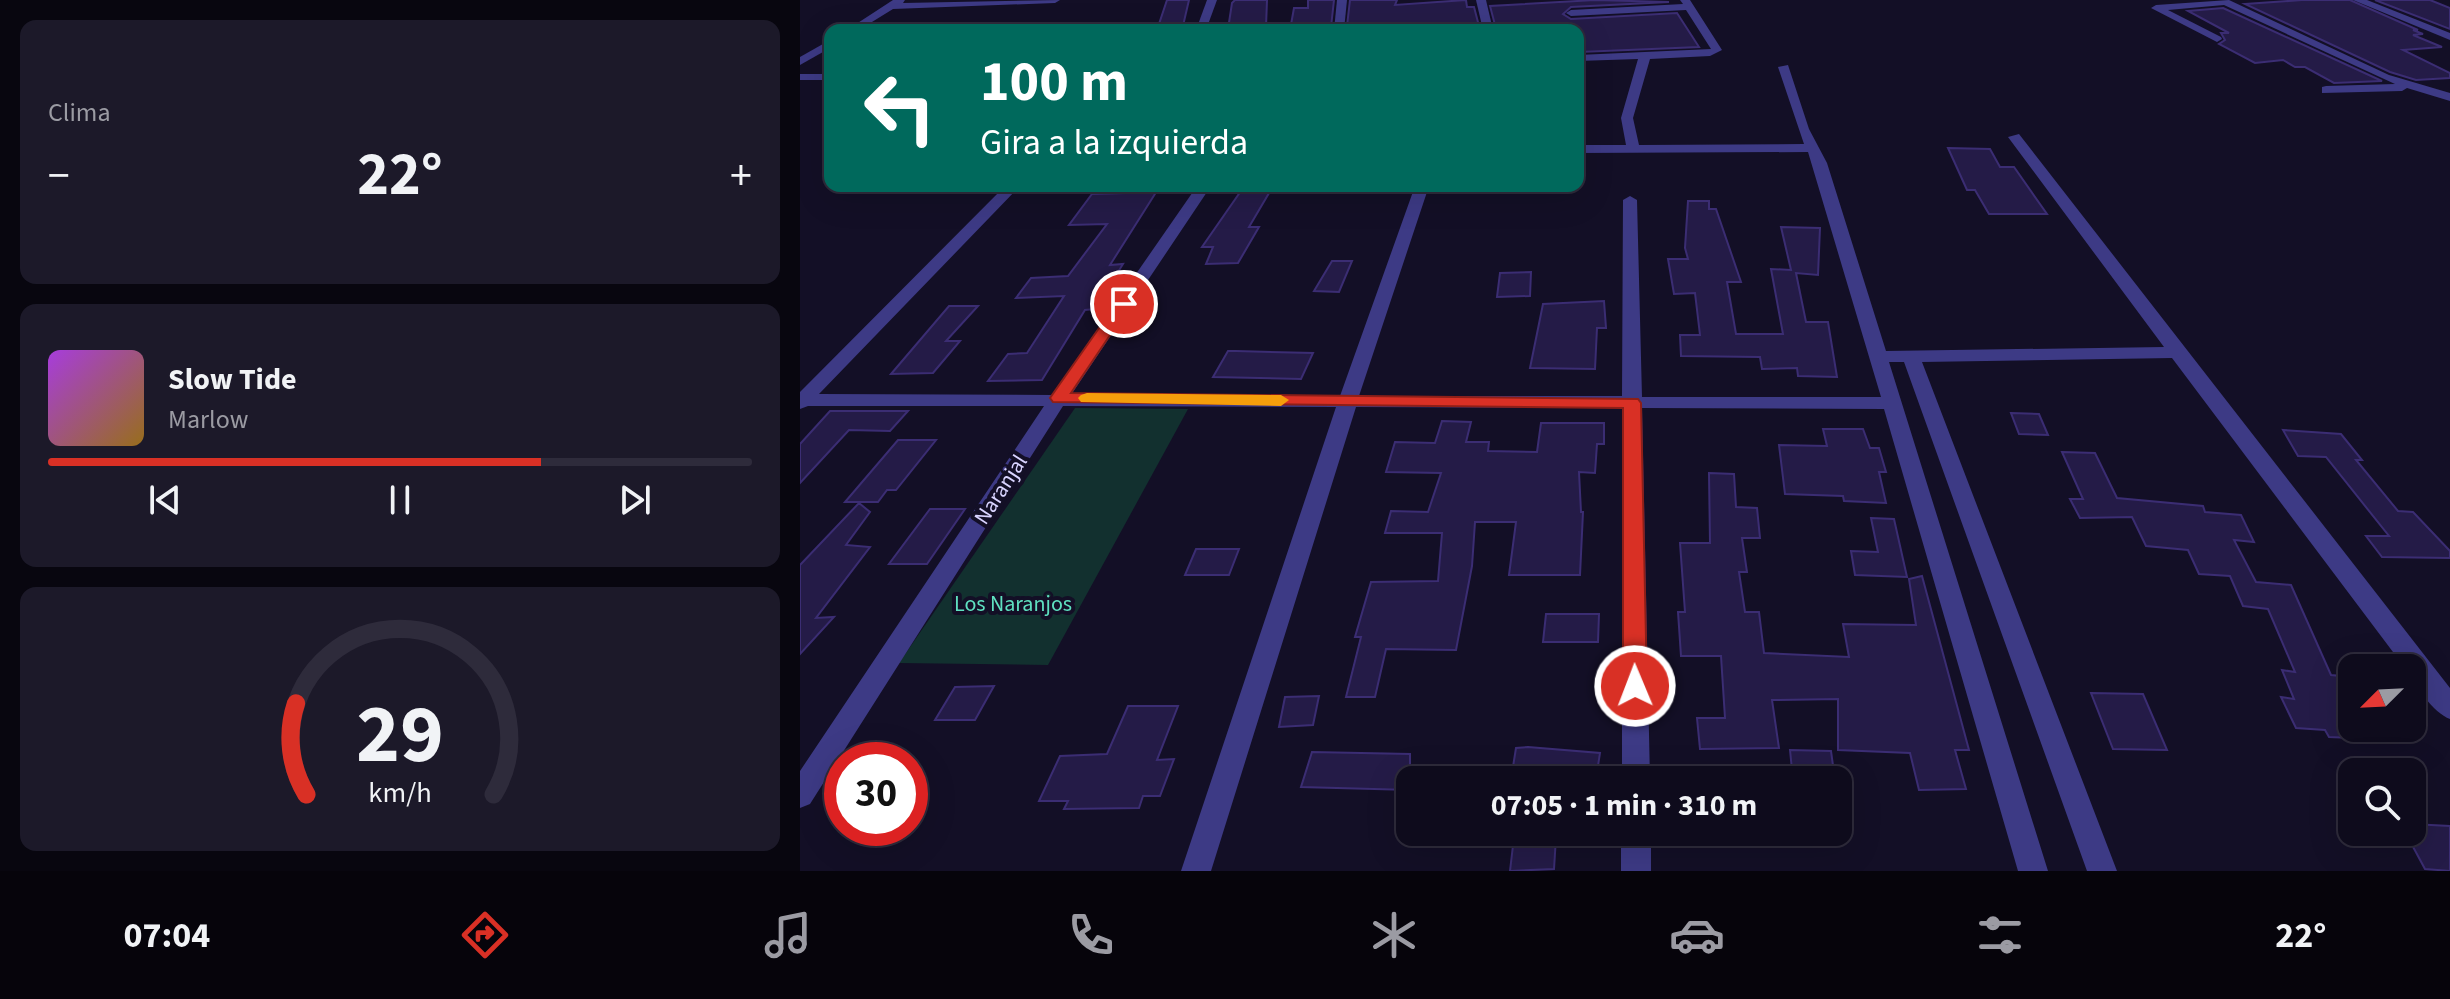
<!DOCTYPE html>
<html lang="es">
<head>
<meta charset="utf-8">
<style>
	body { margin:0; font-family:"Source Sans 3",sans-serif; background:#1c1929; color:#f1f3f6; height:100vh; display:flex; flex-direction:column; font-size:30px; white-space:nowrap }
	* { box-sizing:border-box; margin:0 }
	p { font-size:26px; color:#9b9ba3 }
	.icon { flex:none; width:44px; height:44px; fill:none; stroke:currentColor; stroke-width:2; stroke-linecap:round; stroke-linejoin:round }
	.map { position:relative; flex:1; overflow:hidden }
	.panel { display:flex; flex-direction:column; gap:20px; padding:20px; background:#08060f; width:800px }
	.panel>* { flex:none }
	.top-card { position:absolute; left:24px; top:24px; width:760px; height:168px; border-radius:16px; box-shadow:0 8px 32px #0002,0 0 0 2px #2e2b3b; background:#00695c; color:#fff; overflow:hidden }
	.needle { width:52px; rotate:246deg }
	.controls { position:absolute; left:1538px; top:654px; display:grid; gap:16px }
	.controls a { display:grid; place-items:center; width:88px; height:88px; border-radius:16px; background:#0e0b1c; box-shadow:0 8px 32px #0002,0 0 0 2px #2e2b3b; font-size:40px }
	.speed { position:absolute; left:24px; top:742px; display:flex; gap:16px; font-size:40px; font-weight:700; text-align:center }
	.speed>* { display:grid; place-content:center; width:104px; height:104px; border-radius:50%; background:#0e0b1c; box-shadow:0 8px 32px #0002,0 0 0 2px #2e2b3b; line-height:1 }
	.speed .limit { border:12px solid #d22; background:#fff; color:#111 }
	.pin { position:absolute; display:grid; place-items:center; width:68px; height:68px; color:#fff; margin:-34px; border:4px solid #fff; border-radius:50%; box-shadow:0 2px 8px #0007 }
	.me { position:absolute; width:88px; margin:-44px; rotate:359deg; stroke-linejoin:round; filter:drop-shadow(0 0 6px #0008) }
	.turn { display:flex; align-items:center; gap:28px; height:168px; padding:0 24px; font-size:36px }
	.turn .icon { width:104px; height:104px; stroke-width:2.5 }
	.turn b { display:block; font-size:56px; line-height:68px }
	.big { font-size:60px; font-weight:700; line-height:1.1 }
	.panel .tile { flex:1; display:flex; flex-direction:column; justify-content:center; gap:12px; min-width:0; padding:0 28px; border-radius:16px; background:#1c1929 }
	.panel .dial { align-items:center; gap:0 }
	.dial svg { height:208px; overflow:visible; fill:none; stroke:#2e2b3b; stroke-width:7; stroke-linecap:round; text-anchor:middle }
	.dial text { fill:#f1f3f6; stroke:none }
	.song { display:flex; align-items:center; gap:24px }
	.cover { width:96px; height:96px; border-radius:12px; background:linear-gradient(135deg,hsl(280 70% 55%),hsl(40 70% 35%)) }
	.played { height:8px; border-radius:4px; background:linear-gradient(90deg,#d93025 70%,#2e2b3b 70%) }
	.keys { display:flex; justify-content:space-around; direction:ltr }
	.heat { display:flex; justify-content:space-between; align-items:center; font-size:44px; direction:ltr }
	.trip { position:absolute; left:596px; top:766px; width:456px; height:80px; border-radius:16px; background:#0e0b1c; box-shadow:0 8px 32px #0002,0 0 0 2px #2e2b3b; font-weight:700; line-height:80px; text-align:center }
	.tab-bar { display:flex; height:128px; justify-content:space-around; align-items:center; background:#06040b; color:#9b9ba3 }
	.tab-bar .icon { width:56px; height:56px }
	.tab-bar .selected { color:#d93025 }
	.tab-bar b { font-size:36px; color:#f1f3f6 }
	main { display:flex; flex:1; min-height:0 }
	.map>svg:first-child { display:block }
	.green { fill:#12302f }
	.building { fill:#241b47; stroke:#3b2d73; stroke-width:2 }
	.lines { fill:none; stroke-linecap:round; stroke-linejoin:round }
	.minor { fill:#3d3a85; fill-rule:evenodd }
	.route { fill:#d93025; stroke:#8d1f18; stroke-width:2 }
	.slow { fill:#f59e0b }
	.labels { text-anchor:middle; stroke-width:8; stroke-linejoin:round; paint-order:stroke }
	.street-label { font-size:22px; fill:#d9d4ff; stroke:#130f26 }
	.park-label { font-size:22px; fill:#5fe0c0; stroke:#130f26 }
</style>
</head>
<body>
<main>
<section class="panel">
<div class="tile"><p>Clima</p>
<div class="heat"><a>−</a><b class="big">22°</b><a>+</a></div>
</div>
<div class="tile">
<div class="song"><i class="cover"></i><div><b>Slow Tide</b><p>Marlow</p></div></div>
<div class="played"></div>
<div class="keys"><svg class="icon" aria-label="previous" viewBox="0 0 24 24"><path d="M18 5L8 12l10 7zM5 5v14"/></svg><svg class="icon" aria-label="pause" viewBox="0 0 24 24"><path d="M8 5v14M16 5v14"/></svg><svg class="icon" aria-label="next" viewBox="0 0 24 24"><path d="M6 5l10 7-10 7zM19 5v14"/></svg></div>
</div>
<div class="tile dial"><svg viewBox="0 0 100 80">
<path d="M14 69A42 42 0 1 1 86 69"/>
<path d="M14 69A42 42 0 0 1 10 34" stroke="#d93025"/>
<text x="50" y="56" font-size="32" font-weight="700">29</text>
<text x="50" y="72" font-size="11">km/h</text>
</svg></div>
</section>
<div class="map">
<svg width="1650" height="871" viewBox="0 0 1650 871">
	<rect width="100%" height="100%" fill="#130f26"/>
	<polygon class="green" points="275,408 388,409 248,665 99,663"/>
	<g class="building">
		<polygon points="367,0 389,0 382,30 357,30"/>
		<polygon points="435,0 467,0 466,27 428,29 432,3"/>
		<polygon points="508,0 534,0 531,27 490,30 494,8 508,8"/>
		<polygon points="550,0 597,0 595,5 666,0 667,7 674,7 679,26 666,26 667,30 562,30 563,25 547,26"/>
		<polygon points="795,0 869,2 771,7 763,14 771,19 877,13 899,47 780,52 778,30 722,30 720,24 695,25 690,6"/>
		<polygon points="1502,0 1550,0 1618,30 1613,30 1623,34 1613,35 1642,47 1603,50 1650,73 1650,78 1616,80 1590,72 1445,4"/>
		<polygon points="1575,0 1630,0 1650,8 1650,29"/>
		<polygon points="1423,8 1582,81 1534,83 1505,67 1495,67 1483,60 1455,63 1419,44 1425,40 1421,33 1429,33 1388,11"/>
		<polygon points="1148,148 1190,149 1200,167 1214,167 1247,214 1189,214 1175,190 1167,190"/>
		<polygon points="335,186 360,186 310,265 323,264 295,309 285,310 242,380 188,381 208,354 227,353 264,296 216,298 231,278 268,276 307,224 269,225 292,194 326,193"/>
		<polygon points="443,188 472,188 449,227 459,227 438,263 406,264 413,247 402,247"/>
		<polygon points="888,201 909,201 909,209 916,209 941,282 927,282 936,334 983,334 971,269 991,270 981,227 1020,228 1018,275 996,273 1006,322 1028,322 1037,377 998,376 997,368 962,369 960,357 881,356 880,335 900,335 895,293 874,294 868,259 888,259 885,248"/>
		<polygon points="532,261 552,261 539,292 514,291"/>
		<polygon points="731,272 730,296 697,297 700,273"/>
		<polygon points="804,301 806,328 797,328 795,369 730,368 743,304"/>
		<polygon points="149,306 178,306 146,341 160,341 133,373 91,374"/>
		<polygon points="428,351 436,351 513,353 501,379 413,377"/>
		<polygon points="30,411 108,411 90,431 49,430 0,483 0,444"/>
		<polygon points="1211,413 1239,414 1248,435 1219,434"/>
		<polygon points="642,421 671,422 666,442 689,442 688,451 737,452 741,423 804,423 804,444 797,444 795,473 779,472 781,512 783,512 780,575 709,575 716,522 675,522 672,566 656,650 586,649 575,697 546,697 561,637 555,637 571,582 638,581 642,533 585,533 591,511 628,512 641,473 586,472 595,442 635,443"/>
		<polygon points="1023,429 1063,429 1070,448 1079,448 1086,472 1079,472 1086,503 1044,501 1043,496 985,494 979,445 1027,446"/>
		<polygon points="1483,430 1541,434 1562,460 1556,460 1598,511 1613,512 1650,551 1650,558 1582,557 1566,536 1589,536 1526,457 1498,456"/>
		<polygon points="98,440 136,440 96,490 87,490 78,502 45,502"/>
		<polygon points="1262,452 1295,453 1317,498 1403,506 1405,512 1441,515 1454,542 1434,540 1456,582 1491,585 1531,675 1552,677 1552,738 1529,737 1525,730 1496,728 1481,697 1494,699 1482,670 1495,672 1468,609 1443,606 1430,576 1399,574 1388,550 1346,546 1332,517 1280,518 1270,499 1283,499"/>
		<polygon points="909,473 934,474 936,507 957,508 960,538 942,538 947,572 939,572 945,612 959,612 964,653 1049,657 1043,624 1116,625 1109,579 1122,576 1169,750 1155,750 1166,789 1119,790 1110,753 1038,750 1038,699 972,700 979,748 900,749 897,718 925,718 921,656 881,656 878,612 885,612 880,543 910,543"/>
		<polygon points="59,503 70,512 46,545 70,547 16,618 34,617 0,654 0,565"/>
		<polygon points="130,509 165,509 127,564 89,564"/>
		<polygon points="1071,518 1094,519 1107,577 1055,575 1051,551 1078,552"/>
		<polygon points="396,549 439,549 429,575 385,575"/>
		<polygon points="746,614 799,614 798,642 743,642"/>
		<polygon points="194,686 175,720 135,720 155,687"/>
		<polygon points="1291,693 1343,694 1367,750 1313,749"/>
		<polygon points="519,696 513,725 479,727 485,697"/>
		<polygon points="328,706 378,706 357,760 374,759 360,796 343,796 339,808 264,809 268,801 239,801 260,756 307,754"/>
		<polygon points="728,747 800,753 797,772 763,769 762,775 712,773 716,748"/>
		<polygon points="990,750 1031,751 1035,780 993,780"/>
		<polygon points="512,752 610,754 610,790 501,787"/>
		<polygon points="1612,824 1650,826 1650,871 1625,869 1605,832 1612,832"/>
		<polygon points="714,837 756,837 754,869 710,871"/>
	</g>
	<g class="lines">
		<g class="minor">
			<polygon points="93,0 105,0 103,3 260,0 255,3 93,9 59,30 47,30"/>
			<polygon points="407,0 417,0 406,30 396,30"/>
			<polygon points="537,0 547,0 544,30 534,30"/>
			<polygon points="676,0 686,0 693,30 683,30"/>
			<path d="M880 0H890L922 50 910 56 850 59 833 118 839 145 1004 144 978 67 988 65 1009 129 1027 163 1086 351 1364 347 1208 137 1219 134 1650 688V719C1634 713 1612 685 1612 668H1605L1372 358 1122 362 1317 871H1287L1104 362H1089L1248 871H1218L1084 409 842 408 850 780H822V408L556 407 411 871H381L536 407 263 406 10 804 0 808V771L244 406H8L0 409V392L205 186H220L19 394 252 395 397 186H411L271 395 540 396 615 186H629L559 396H822L823 200 830 196 837 200 842 397H1081L1008 152 778 153V145H826L821 118 838 59 778 61V55L911 49 886 10 771 16 766 13 771 10 883 4Z"/>
			<polygon points="1429,0 1589,75 1650,93 1650,101 1607,88 1602,91 1522,93 1522,87 1526,86 1595,84 1424,5 1368,10 1421,37 1422,39 1417,42 1351,8 1356,5"/>
			<polygon points="1553,0 1567,0 1650,33 1650,40"/>
			<polygon points="30,40 30,48 0,65 0,57"/>
			<rect x="0" y="74" width="30" height="6"/>
			<rect x="821" y="832" width="30" height="39"/>
		</g>
	</g>
	<polygon class="route" points="324,299 331,304 271,393 838,399 841,403 847,686 843,692 835,695 826,692 823,686 823,408 253,402 250,398 318,301"/>
	<polygon class="slow" points="287,393 481,395 489,400 481,406 281,402 278,398 281,395"/>
	<g class="labels">
		<g class="street-label">
			<text transform="translate(200 489) rotate(-57)" y="8">Naranjal</text>
		</g>
		<g class="park-label">
			<text x="213" y="611">Los Naranjos</text>
		</g>
	</g>
</svg>
<div class="controls">
<a><svg class="needle" viewBox="-14 -14 28 28"><path d="M0-13l5 13h-10z" fill="#e53935"/><path d="M0 13l5-13h-10z" fill="#9b9ba3"/></svg></a>
<a><svg class="icon" aria-label="search" viewBox="0 0 24 24"><circle cx="10" cy="10" r="6"/><path d="M15 15l6 6"/></svg></a>
</div>
<div class="speed"><div class="limit">30</div></div>
<div class="pin" style="left:324px;top:304px;background:#d93025"><svg class="icon" aria-label="arrive" viewBox="0 0 24 24"><path d="M6 21V4h12l-3 4 3 4H6"/></svg></div>
<svg class="me" style="left:835px;top:686px" viewBox="-20 -20 40 40"><circle r="17" fill="#d93025" stroke="#fff" stroke-width="3"/><path d="M0-11L8 9 0 5-8 9z" fill="#fff"/></svg>
<div class="trip">07:05 · 1 min · 310 m</div>
<div class="top-card">
<div class="turn"><svg class="icon" aria-label="left" viewBox="0 0 24 24"><path d="M17 20v-9H6M10 6l-5 5 5 5"/></svg><div><b>100 m</b>Gira a la izquierda</div></div>
</div>
</div>
</main>
<nav class="tab-bar">
<b>07:04</b>
<svg class="icon selected" aria-label="directions" viewBox="0 0 24 24"><path d="M12 3l9 9-9 9-9-9zM9 14v-3h6M13 9l2 2-2 2"/></svg>
<svg class="icon" aria-label="music" viewBox="0 0 24 24"><path d="M9 18V5l10-2v13"/><circle cx="6" cy="18" r="3"/><circle cx="16" cy="16" r="3"/></svg>
<svg class="icon" aria-label="phone" viewBox="0 0 24 24"><path d="M5 4h4l2 5-3 2q2 4 5 5l2-3 5 2v4C11 20 4 13 5 4z"/></svg>
<svg class="icon" aria-label="climate" viewBox="0 0 24 24"><path d="M12 3v18M4 7l16 10M4 17L20 7"/></svg>
<svg class="icon" aria-label="car" viewBox="0 0 24 24"><path d="M5 17H2v-5l4-1 3-4h7l3 4 3 1v5h-3M9 17h6M6 11h13"/><circle cx="7" cy="17" r="2"/><circle cx="17" cy="17" r="2"/></svg>
<svg class="icon" aria-label="filters" viewBox="0 0 24 24"><path d="M4 7h16M4 17h16"/><circle cx="9" cy="7" r="2"/><circle cx="15" cy="17" r="2"/></svg>
<b>22°</b>
</nav>
</body>
</html>
